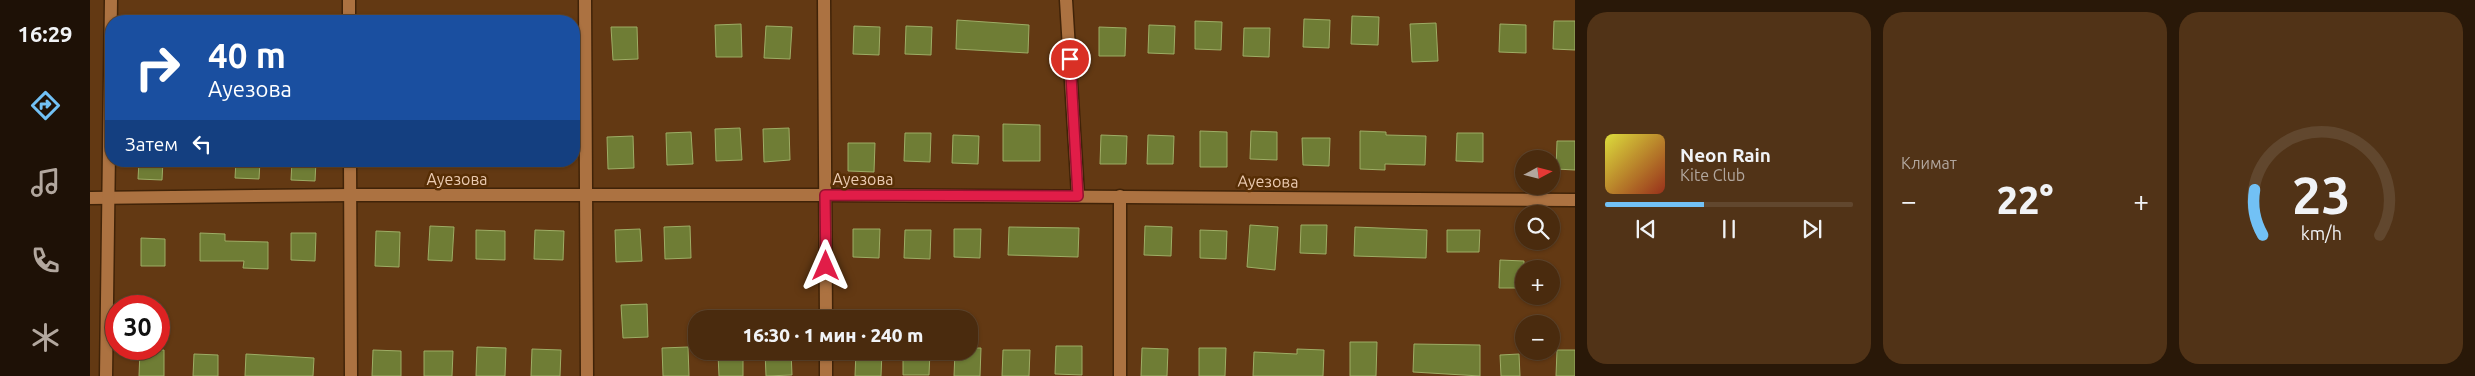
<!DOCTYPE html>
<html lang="ru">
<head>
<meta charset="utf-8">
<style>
	body { margin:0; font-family:Ubuntu,sans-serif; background:#513317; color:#f1f3f6; height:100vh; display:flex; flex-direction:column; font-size:19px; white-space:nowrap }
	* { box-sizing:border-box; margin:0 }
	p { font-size:16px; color:#b2a79e }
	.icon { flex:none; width:28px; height:28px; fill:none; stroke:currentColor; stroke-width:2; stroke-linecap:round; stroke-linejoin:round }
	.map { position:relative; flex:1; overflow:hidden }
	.drawer { display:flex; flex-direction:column; gap:12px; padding:12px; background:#291808; width:900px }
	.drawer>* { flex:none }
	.guide { position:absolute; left:15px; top:15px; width:475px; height:152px; border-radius:20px; box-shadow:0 1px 4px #0004,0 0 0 1px #61472e; background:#1a4fa0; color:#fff; overflow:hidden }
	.needle { width:32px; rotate:83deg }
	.tools { position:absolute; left:1425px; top:150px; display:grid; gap:10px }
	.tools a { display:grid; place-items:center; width:45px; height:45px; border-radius:50%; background:#4a2b0e; box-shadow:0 1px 4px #0004,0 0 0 1px #61472e; font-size:25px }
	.speed { position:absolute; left:15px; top:295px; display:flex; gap:10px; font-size:25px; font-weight:700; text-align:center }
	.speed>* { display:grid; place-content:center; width:65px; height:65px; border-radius:50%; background:#4a2b0e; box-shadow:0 1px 4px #0004,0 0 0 1px #61472e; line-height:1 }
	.speed .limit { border:8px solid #d22; background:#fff; color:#111 }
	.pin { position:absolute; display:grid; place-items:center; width:42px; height:42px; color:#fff; margin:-21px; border:2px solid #fff; border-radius:50%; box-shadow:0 1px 5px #0007 }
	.me { position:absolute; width:55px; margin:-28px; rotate:0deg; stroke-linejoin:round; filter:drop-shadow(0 0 4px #0008) }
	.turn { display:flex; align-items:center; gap:18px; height:105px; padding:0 20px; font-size:22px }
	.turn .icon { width:65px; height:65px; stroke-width:2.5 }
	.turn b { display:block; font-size:35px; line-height:42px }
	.then { display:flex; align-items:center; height:48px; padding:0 20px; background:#0003; gap:10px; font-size:19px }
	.big { font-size:38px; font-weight:800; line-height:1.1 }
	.drawer .tile { flex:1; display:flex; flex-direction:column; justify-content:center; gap:8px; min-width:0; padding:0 18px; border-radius:20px; background:#513317 }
	.drawer .dial { align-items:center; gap:0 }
	.dial svg { height:130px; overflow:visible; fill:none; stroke:#61472e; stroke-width:7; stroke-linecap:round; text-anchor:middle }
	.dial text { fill:#f1f3f6; stroke:none }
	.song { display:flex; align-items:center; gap:15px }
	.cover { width:60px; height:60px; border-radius:8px; background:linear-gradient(135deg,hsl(60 70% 55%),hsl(10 70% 35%)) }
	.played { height:5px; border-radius:2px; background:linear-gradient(90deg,#72c1f5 40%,#61472e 40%) }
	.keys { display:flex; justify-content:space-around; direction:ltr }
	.heat { display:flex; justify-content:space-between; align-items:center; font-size:28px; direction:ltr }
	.drawer .tiles { flex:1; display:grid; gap:12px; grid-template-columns:repeat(3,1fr) }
	.trip { position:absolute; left:598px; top:310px; width:290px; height:50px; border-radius:20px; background:#4a2b0e; box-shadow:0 1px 4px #0004,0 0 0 1px #61472e; font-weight:800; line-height:50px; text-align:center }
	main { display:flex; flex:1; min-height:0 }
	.tabs { display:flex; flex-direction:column; width:90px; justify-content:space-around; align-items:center; background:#1e1106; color:#b2a79e }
	.tabs .icon { width:35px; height:35px }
	.tabs .current { color:#72c1f5 }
	.tabs b { font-size:22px; color:#f1f3f6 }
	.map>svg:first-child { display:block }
	.building { fill:#6f7d35; stroke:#9ead65 }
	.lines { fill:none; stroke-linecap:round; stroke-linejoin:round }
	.street-casing { stroke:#402308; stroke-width:15 }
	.secondary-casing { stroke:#402308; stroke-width:15 }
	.street { stroke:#ac7241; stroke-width:12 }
	.secondary { stroke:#ac7241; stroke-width:12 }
	.route-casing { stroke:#92132f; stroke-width:12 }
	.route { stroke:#e11d48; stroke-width:9 }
	.labels { text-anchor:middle; stroke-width:5; stroke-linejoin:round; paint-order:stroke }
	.street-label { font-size:16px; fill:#ebcbb2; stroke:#572e05 }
</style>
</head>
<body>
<main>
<nav class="tabs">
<b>16:29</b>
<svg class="icon current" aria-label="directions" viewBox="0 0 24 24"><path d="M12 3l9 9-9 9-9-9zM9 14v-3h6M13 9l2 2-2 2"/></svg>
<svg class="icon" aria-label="music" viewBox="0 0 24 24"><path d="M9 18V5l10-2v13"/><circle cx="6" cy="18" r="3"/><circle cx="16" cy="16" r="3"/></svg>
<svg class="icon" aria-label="phone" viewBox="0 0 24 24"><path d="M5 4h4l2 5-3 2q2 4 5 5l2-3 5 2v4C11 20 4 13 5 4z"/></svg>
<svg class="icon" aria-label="climate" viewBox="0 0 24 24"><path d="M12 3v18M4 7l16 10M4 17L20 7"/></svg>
</nav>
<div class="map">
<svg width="1485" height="376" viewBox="0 0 1485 376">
	<rect width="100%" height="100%" fill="#633913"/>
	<g class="building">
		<polygon points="1262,16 1289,17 1288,45 1261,44"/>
		<polygon points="1214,19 1240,20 1239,48 1213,47"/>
		<polygon points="867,20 939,25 938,53 866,49"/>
		<polygon points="1105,21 1132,22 1131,50 1105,49"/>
		<polygon points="1464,21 1485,21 1485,50 1463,49"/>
		<polygon points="1346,23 1348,61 1322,62 1320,24"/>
		<polygon points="651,24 652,57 626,57 625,25"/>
		<polygon points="1410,24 1436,25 1436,53 1409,52"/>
		<polygon points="1059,25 1085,26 1084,54 1058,53"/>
		<polygon points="676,26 702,27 700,59 674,58"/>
		<polygon points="764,26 790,27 789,55 763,54"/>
		<polygon points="816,26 842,27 841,55 815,54"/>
		<polygon points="521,27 547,27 548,59 523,60"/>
		<polygon points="1009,27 1036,28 1035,56 1009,56"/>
		<polygon points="1154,28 1180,28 1179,57 1153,56"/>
		<polygon points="913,124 950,125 950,161 913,161"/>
		<polygon points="650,128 652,160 626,161 625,129"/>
		<polygon points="699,128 700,160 674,162 673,129"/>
		<polygon points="1110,131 1137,132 1137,167 1110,167"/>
		<polygon points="1161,131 1187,132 1187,160 1160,159"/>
		<polygon points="1270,131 1296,132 1296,135 1336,136 1335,165 1295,164 1295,170 1270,169"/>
		<polygon points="601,132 603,164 577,165 576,133"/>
		<polygon points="815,133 841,133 840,162 814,161"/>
		<polygon points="1367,133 1393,133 1393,162 1366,161"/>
		<polygon points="863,135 889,136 888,164 862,163"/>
		<polygon points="1011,135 1037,136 1036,164 1010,164"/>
		<polygon points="1058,135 1084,136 1083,164 1057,164"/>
		<polygon points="543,136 544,168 518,169 517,137"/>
		<polygon points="1212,138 1240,138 1239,166 1213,165"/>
		<polygon points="1467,141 1485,141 1485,170 1466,169"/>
		<polygon points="758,143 785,143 784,172 758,171"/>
		<polygon points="49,161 73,161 72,180 48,179"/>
		<polygon points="146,161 170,161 169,179 145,178"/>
		<polygon points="202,161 226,161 225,181 201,180"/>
		<polygon points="1160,225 1188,227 1185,270 1157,267"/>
		<polygon points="1211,225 1237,225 1236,254 1210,253"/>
		<polygon points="340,226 364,227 362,261 338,260"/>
		<polygon points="600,226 601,258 575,259 574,227"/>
		<polygon points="1055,226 1082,227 1081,256 1054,255"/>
		<polygon points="919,227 989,228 988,257 918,255"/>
		<polygon points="1265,227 1337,230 1336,258 1264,256"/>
		<polygon points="550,229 552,261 526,262 525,230"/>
		<polygon points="763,229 790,229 789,258 763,257"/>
		<polygon points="864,229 891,229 890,258 864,257"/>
		<polygon points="386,230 415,231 415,260 386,259"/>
		<polygon points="445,230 474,231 473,260 444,259"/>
		<polygon points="815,230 841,230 840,259 814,258"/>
		<polygon points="1110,230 1137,231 1136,259 1110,258"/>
		<polygon points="1357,230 1390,230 1389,252 1357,252"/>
		<polygon points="286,231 310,232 309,267 285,266"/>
		<polygon points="110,233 135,234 135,241 178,242 178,269 153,268 154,261 110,261"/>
		<polygon points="201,233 226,233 225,261 201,260"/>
		<polygon points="51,238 75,239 75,266 51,266"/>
		<polygon points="1410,260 1434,261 1434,288 1409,288"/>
		<polygon points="557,304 558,337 533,338 531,305"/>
		<polygon points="1260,342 1287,342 1286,376 1260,376"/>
		<polygon points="1324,344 1390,345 1390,376 1323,372"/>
		<polygon points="966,346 992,346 992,375 965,374"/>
		<polygon points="387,347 416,348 415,376 386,376"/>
		<polygon points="598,347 599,376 573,376 572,348"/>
		<polygon points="879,348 891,348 890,376 864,376 865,351 879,351"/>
		<polygon points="1052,348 1078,349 1077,376 1051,376"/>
		<polygon points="1109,348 1136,348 1135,376 1109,376"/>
		<polygon points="442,349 471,350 470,376 441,376"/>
		<polygon points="1207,349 1234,350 1233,376 1163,376 1164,352 1207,354"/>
		<polygon points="50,350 74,350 74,376 49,376"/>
		<polygon points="283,350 311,351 311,376 282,376"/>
		<polygon points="913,350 940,350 939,376 912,376"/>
		<polygon points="1467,350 1485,350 1485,376 1466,376"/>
		<polygon points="334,351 363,351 362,376 334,376"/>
		<polygon points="675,351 701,351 702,375 676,376"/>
		<polygon points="766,351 792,351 791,376 765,376"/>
		<polygon points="813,351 840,351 839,375 813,375"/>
		<polygon points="653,353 653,376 629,376 628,354"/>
		<polygon points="104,354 128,355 128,376 103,376"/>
		<polygon points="156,354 224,358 223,376 155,376"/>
		<polygon points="1429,354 1430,376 1411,376 1410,355"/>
	</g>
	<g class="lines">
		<defs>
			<g id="street">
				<polyline points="259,0 259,21"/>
				<polyline points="495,0 497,376"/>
				<polyline points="734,0 736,319"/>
				<polyline points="976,0 988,196"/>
				<polyline points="260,161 261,376"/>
				<polyline points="1030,196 1030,376"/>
				<polyline points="0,198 260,195 735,195 1485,200"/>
				<polyline points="736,351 736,376"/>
			</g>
			<polyline id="secondary" points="16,376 21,0"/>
		</defs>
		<use href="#street" class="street-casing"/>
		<use href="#secondary" class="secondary-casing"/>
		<use href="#street" class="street"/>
		<use href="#secondary" class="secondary"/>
	</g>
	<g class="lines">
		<defs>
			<polyline id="route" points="736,266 735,195 988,196 980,59"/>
		</defs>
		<use href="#route" class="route-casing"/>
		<use href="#route" class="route"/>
	</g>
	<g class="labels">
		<g class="street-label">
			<text x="367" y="185">Ауезова</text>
			<text x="773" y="185">Ауезова</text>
			<text transform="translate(1178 181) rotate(1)" y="6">Ауезова</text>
		</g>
	</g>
</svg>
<div class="tools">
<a><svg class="needle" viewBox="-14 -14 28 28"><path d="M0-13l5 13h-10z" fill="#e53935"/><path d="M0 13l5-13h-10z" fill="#b2a79e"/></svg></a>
<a><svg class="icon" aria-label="search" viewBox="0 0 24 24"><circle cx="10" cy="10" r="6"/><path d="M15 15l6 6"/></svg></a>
<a>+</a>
<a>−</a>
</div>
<div class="speed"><div class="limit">30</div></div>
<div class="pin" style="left:980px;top:59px;background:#d93025"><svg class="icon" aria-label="arrive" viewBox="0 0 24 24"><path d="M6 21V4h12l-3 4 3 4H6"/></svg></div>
<svg class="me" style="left:736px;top:266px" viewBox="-20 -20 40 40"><path d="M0-17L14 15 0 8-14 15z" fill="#e11d48" stroke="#fff" stroke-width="4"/></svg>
<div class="trip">16:30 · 1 мин · 240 m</div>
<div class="guide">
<div class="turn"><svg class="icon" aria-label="right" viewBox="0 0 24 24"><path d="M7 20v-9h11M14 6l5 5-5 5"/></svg><div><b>40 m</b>Ауезова</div></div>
<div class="then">Затем<svg class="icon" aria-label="left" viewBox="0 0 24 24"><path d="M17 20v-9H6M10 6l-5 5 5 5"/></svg></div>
</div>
</div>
<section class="drawer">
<div class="tiles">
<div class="tile">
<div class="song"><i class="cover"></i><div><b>Neon Rain</b><p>Kite Club</p></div></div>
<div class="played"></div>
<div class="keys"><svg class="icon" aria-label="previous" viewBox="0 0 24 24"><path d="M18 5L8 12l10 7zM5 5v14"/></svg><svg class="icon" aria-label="pause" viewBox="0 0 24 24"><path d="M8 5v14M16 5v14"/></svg><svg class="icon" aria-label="next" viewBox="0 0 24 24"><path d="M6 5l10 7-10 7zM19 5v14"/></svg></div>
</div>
<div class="tile"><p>Климат</p>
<div class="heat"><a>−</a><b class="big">22°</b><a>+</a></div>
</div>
<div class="tile dial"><svg viewBox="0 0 100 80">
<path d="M14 69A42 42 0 1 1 86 69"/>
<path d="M14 69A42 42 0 0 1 9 41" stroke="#72c1f5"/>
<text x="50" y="56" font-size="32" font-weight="700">23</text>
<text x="50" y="72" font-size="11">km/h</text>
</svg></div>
</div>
</section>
</main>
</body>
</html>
